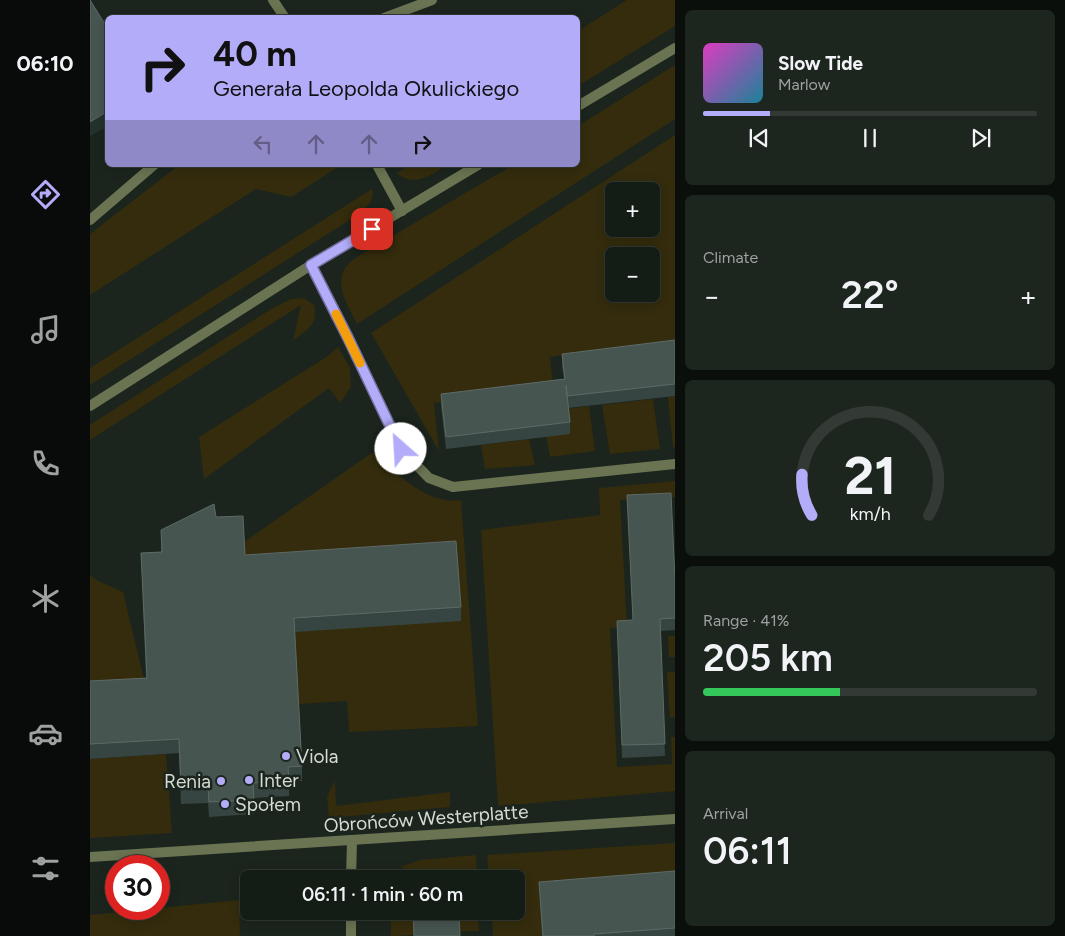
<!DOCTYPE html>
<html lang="en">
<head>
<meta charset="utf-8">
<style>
	body { margin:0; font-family:Figtree,sans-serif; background:#1d251f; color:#f1f3f6; height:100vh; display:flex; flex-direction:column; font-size:19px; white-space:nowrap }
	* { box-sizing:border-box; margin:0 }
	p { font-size:16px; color:#9da1a1 }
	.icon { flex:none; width:28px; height:28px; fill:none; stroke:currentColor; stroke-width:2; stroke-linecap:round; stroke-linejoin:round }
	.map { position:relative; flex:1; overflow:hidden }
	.side { display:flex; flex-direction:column; gap:10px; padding:10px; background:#0b0f0c; width:390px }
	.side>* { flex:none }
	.hud { position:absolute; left:15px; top:15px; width:475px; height:152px; border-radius:8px; box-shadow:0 2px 12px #0003,0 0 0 1px #333a35; background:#b3acf9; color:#111; overflow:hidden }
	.tools { position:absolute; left:515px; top:182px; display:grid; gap:10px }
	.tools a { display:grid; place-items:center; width:55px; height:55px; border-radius:8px; background:#141c16; box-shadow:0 2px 12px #0003,0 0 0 1px #333a35; font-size:25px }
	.speed { position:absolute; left:15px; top:855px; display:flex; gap:10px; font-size:25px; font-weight:700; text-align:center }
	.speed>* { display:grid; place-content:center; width:65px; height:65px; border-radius:50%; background:#141c16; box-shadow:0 2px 12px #0003,0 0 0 1px #333a35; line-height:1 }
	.speed .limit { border:8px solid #d22; background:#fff; color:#111 }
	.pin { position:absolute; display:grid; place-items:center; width:42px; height:42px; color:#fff; margin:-21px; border-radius:10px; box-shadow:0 2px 8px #0006 }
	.me { position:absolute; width:55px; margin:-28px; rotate:334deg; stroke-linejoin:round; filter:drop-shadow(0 0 4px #0008) }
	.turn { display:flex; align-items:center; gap:18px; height:105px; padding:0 25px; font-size:22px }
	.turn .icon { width:65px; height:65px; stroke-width:2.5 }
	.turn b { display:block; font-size:35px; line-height:42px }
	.lanes { display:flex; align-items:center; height:48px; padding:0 25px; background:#0003; justify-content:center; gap:25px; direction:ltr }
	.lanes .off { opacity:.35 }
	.big { font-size:38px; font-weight:600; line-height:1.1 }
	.side .card { flex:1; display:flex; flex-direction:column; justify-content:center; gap:8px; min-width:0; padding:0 18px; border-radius:8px; background:#1d251f }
	.side .dial { align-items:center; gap:0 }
	.dial svg { height:130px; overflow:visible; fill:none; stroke:#333a35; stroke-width:7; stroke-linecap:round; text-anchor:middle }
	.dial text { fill:#f1f3f6; stroke:none }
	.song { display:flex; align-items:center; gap:15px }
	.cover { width:60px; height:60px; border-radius:8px; background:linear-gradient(135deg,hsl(310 70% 55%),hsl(190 70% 35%)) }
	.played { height:5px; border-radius:2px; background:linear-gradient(90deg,#b3acf9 20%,#333a35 20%) }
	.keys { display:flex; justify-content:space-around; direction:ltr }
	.heat { display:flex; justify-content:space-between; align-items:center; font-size:28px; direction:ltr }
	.charge { height:8px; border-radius:4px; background:linear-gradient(90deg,#34c759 41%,#333a35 0) }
	.trip { position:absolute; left:150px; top:870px; width:285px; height:50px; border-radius:8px; background:#141c16; box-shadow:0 2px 12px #0003,0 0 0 1px #333a35; font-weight:600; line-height:50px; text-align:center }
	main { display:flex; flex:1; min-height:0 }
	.dock { display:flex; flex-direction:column; width:90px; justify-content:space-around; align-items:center; background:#080b09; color:#9da1a1 }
	.dock .icon { width:35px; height:35px }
	.dock .active { color:#b3acf9 }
	.dock b { font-size:22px; color:#f1f3f6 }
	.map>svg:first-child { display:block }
	.green { fill:#342c0d; fill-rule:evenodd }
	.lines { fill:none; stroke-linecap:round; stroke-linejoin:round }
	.service { stroke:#6a7452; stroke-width:10 }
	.minor { stroke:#6a7452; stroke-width:10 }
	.tertiary { stroke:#6a7452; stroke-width:10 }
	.wall { fill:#364541 }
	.shaded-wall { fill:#24322c }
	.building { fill:#475551; stroke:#5d6a66 }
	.route-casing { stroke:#7470a2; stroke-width:12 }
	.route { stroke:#b3acf9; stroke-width:9 }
	.slow { stroke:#f59e0b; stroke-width:9 }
	.poi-dot { fill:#b3acf9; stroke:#1b251d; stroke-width:2 }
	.labels { text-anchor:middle; stroke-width:5; stroke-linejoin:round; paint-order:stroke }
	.poi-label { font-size:19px; fill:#d5dbd5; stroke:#1b251d; text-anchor:start }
	.street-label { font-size:19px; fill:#d5dbd5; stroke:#1b251d }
</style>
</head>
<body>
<main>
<nav class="dock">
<b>06:10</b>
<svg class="icon active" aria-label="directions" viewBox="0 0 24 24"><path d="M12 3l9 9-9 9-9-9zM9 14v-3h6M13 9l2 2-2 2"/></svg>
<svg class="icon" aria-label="music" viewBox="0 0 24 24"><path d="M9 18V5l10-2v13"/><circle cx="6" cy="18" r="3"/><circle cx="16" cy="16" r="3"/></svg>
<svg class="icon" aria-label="phone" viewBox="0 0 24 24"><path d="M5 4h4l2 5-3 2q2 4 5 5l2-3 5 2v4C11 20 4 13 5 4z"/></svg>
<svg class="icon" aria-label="climate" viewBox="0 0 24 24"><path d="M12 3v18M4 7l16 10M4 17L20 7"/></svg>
<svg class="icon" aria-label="car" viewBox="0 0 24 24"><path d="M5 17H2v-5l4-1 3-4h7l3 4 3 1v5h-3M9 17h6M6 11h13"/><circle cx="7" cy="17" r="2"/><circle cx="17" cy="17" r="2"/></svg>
<svg class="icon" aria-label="filters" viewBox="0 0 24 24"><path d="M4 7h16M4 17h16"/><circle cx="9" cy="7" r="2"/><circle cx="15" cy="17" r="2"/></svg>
</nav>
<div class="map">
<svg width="585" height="936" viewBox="0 0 585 936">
	<rect width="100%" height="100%" fill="#1b251d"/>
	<g class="green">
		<polygon points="537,0 585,0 585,26 488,86 488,31"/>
		<path d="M585 65V119L267 324C259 307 244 287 255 268 258 263 265 259 270 255L423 165H488V126Z"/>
		<path d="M585 135V341L460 357 463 387 344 403 349 451 281 333ZM524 191H561V229H524ZM524 256H561V294H524Z"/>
		<polygon points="89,165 248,165 245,169 201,197 166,189 0,295 0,234"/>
		<path d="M319 165H357C341 175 323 188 307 173Z"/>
		<path d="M282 189C285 201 277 207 269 214L0 385V368Z"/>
		<path d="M214 298 224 305C228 325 218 330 203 340L211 305 0 440V425L181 309 201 299Z"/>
		<polygon points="248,347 260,368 261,387 250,403 239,388 114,479 109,437 238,356"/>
		<polygon points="585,396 585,447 583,447 578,397"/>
		<polygon points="563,399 570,449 520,454 512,405"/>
		<polygon points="499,406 505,451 460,457 456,437 477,409"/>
		<polygon points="439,439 445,465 395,469 391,445"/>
		<path d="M283 452C307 473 336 505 371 500L388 726 259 732 257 701 208 704 155 570 154 542Z"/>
		<polygon points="585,481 585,497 530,500 537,627 520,628 527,767 582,764 581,737 585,737 585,791 408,806 391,530 510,515 509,488"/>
		<polygon points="0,575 8,581 33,592 57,692 0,696"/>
		<polygon points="578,636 585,636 585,657 579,657"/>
		<polygon points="577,672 585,672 585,717 580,718"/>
		<polygon points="76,754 82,833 0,838 0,759"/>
		<polygon points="245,781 246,806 360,792 360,807 239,818 237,796"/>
		<polygon points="585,843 585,936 403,936 402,911 426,911 426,879 399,879 397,855"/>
		<polygon points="386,855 387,879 337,879 310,867 330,860"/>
		<polygon points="149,900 150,936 0,936 0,915"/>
		<path d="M301 911H384L388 916 389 931C359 931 330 936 301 936Z"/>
	</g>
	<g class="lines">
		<g class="service">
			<polyline points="183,0 195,18"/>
			<polyline points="294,18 342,0"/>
			<polyline points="287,165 312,211"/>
			<polyline points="0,220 64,165"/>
		</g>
		<g class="minor">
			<polyline points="221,265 259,338 311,449 339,478 363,487 585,464"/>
			<polyline points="0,857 585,819"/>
			<polyline points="261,879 262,840"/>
			<polyline points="261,936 261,911"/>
		</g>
		<g class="tertiary">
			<polyline points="488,106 585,48"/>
			<polyline points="0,406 221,265 388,165"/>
		</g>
	</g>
	<g class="wall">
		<polygon points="585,340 585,396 478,408 480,422 480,434 356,449 351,406 351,394 474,379 472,366 472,354"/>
		<polygon points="537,495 585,580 585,630 570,631 575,756 532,758 527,621 543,620"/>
		<polygon points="126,517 155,555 371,607 371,621 205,632 212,766 212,781 199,781 199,796 164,798 164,814 119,817 118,803 91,804 89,753 0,759 0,681 56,678 51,553 71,552 71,530"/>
		<polygon points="585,871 585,936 452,936 449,882"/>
	</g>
	<polygon class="shaded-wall" points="18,111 18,126 0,136 0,122"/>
	<g class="building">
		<polygon points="0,0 18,29 18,111 0,122"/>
		<polygon points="585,340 585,384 477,396 476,386 480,422 356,437 351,394 475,379 472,354"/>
		<polygon points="581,493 585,580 585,618 570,619 575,744 532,745 527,621 543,620 537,495"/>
		<polygon points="124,504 126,517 153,516 155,555 366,541 371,607 204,618 212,766 198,767 199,781 163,783 164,800 119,802 118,788 91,789 89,739 0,744 0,681 57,678 51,553 72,552 71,530"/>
		<polygon points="585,871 585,928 504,934 504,936 453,936 449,882"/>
		<polygon points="323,911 369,911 370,936 324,936"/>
	</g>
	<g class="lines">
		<defs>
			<polyline id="route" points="282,229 221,265 258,338 311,449"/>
		</defs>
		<use href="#route" class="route-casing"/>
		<use href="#route" class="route"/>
		<polyline class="slow" points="246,314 270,363"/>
	</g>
	<g class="poi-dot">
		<circle cx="196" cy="756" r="5"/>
		<circle cx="159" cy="780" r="5"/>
		<circle cx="131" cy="781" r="5"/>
		<circle cx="135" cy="804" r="5"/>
	</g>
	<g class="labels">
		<g class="poi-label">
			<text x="206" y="763">Viola</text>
			<text x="169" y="787">Inter</text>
			<text x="121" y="788" text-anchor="end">Renia</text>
			<text x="145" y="811">Społem</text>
		</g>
		<g class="street-label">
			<text transform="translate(336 818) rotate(-4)" y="7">Obrońców Westerplatte</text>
		</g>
	</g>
</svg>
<div class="tools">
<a>+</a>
<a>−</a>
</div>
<div class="speed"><div class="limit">30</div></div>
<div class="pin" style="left:282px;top:229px;background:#d93025"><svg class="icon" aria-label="arrive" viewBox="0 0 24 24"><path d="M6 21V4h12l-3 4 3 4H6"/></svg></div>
<svg class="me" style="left:311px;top:449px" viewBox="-20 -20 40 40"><circle r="19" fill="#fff"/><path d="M0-13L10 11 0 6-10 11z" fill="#b3acf9"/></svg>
<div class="trip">06:11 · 1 min · 60 m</div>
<div class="hud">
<div class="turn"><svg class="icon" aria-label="right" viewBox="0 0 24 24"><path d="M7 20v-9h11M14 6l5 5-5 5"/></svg><div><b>40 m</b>Generała Leopolda Okulickiego</div></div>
<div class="lanes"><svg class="icon off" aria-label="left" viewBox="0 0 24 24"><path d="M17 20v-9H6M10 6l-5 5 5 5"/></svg><svg class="icon off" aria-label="ahead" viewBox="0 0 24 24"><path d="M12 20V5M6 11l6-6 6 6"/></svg><svg class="icon off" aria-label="ahead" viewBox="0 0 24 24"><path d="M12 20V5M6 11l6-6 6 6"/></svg><svg class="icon" aria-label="right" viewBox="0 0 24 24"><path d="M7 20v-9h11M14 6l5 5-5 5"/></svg></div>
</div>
</div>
<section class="side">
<div class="card">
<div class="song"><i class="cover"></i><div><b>Slow Tide</b><p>Marlow</p></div></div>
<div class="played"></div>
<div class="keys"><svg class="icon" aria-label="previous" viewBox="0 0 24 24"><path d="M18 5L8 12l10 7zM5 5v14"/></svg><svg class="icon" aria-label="pause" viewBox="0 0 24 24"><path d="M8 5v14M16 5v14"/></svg><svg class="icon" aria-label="next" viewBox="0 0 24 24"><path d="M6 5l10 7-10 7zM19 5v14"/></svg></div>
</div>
<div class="card"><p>Climate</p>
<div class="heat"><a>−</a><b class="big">22°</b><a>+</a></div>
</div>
<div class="card dial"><svg viewBox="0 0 100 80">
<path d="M14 69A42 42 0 1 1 86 69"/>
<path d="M14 69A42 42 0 0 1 8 44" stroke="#b3acf9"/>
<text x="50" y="56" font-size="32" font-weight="700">21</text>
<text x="50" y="72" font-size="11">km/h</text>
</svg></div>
<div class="card"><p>Range · 41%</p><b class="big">205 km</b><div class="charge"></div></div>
<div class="card"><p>Arrival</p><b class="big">06:11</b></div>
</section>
</main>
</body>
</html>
